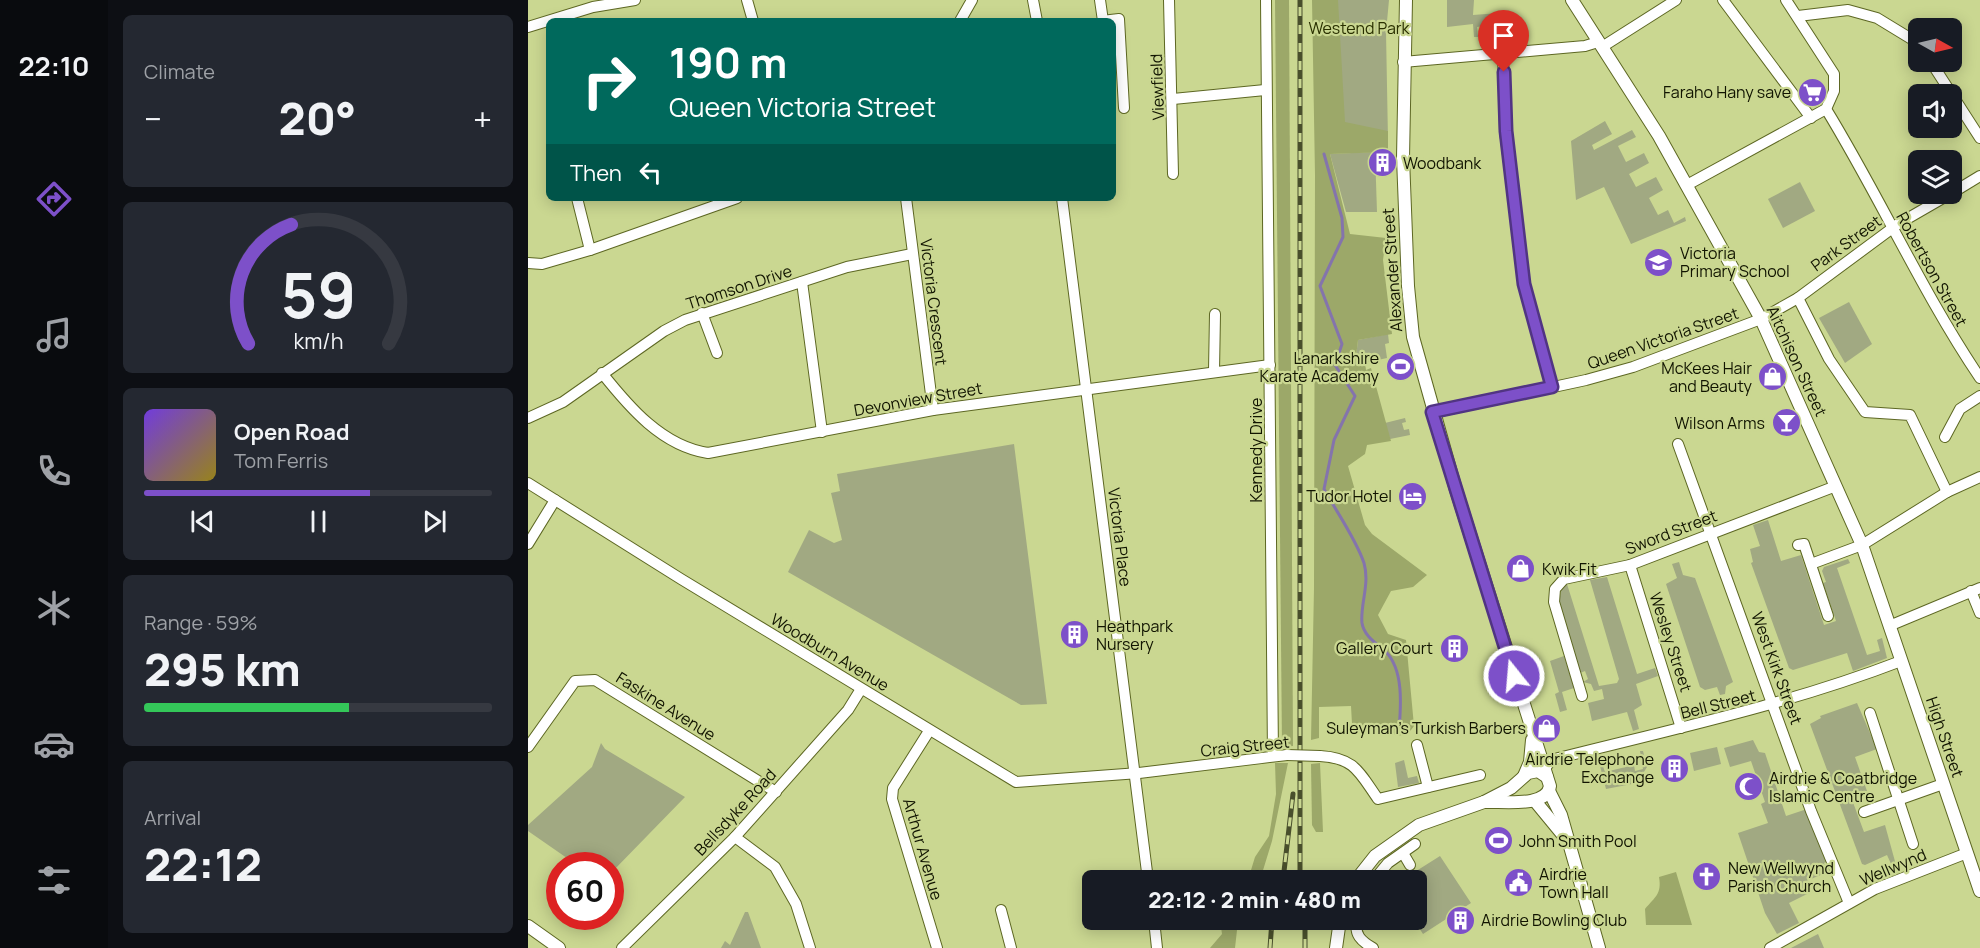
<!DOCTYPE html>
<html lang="en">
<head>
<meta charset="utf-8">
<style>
	body { margin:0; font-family:Manrope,sans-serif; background:#242831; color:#f1f3f6; height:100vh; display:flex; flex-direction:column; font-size:22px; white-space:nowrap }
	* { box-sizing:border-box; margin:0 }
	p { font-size:20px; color:#9ea1a6 }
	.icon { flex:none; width:33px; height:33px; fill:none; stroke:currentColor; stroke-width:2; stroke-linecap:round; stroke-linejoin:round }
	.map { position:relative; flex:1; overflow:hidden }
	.side { display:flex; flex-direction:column; gap:15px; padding:15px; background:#0d0f14; width:420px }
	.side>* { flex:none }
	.hud { position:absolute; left:18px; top:18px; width:570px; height:183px; border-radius:9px; box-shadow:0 3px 15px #0003; background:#00695c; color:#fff; overflow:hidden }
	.needle { width:39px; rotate:98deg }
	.tools { position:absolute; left:1380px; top:18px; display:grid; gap:12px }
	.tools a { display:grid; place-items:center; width:54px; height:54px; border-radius:9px; background:#171b24; box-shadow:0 3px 15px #0003; font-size:30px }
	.speed { position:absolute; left:18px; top:852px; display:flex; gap:12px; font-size:30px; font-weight:700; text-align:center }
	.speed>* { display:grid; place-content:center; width:78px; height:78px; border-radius:50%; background:#171b24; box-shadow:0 3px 15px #0003; line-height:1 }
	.speed .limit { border:9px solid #d22; background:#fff; color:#111 }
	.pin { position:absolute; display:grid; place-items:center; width:51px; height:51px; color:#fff; margin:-62px -26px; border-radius:50% 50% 50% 0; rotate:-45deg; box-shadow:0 0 6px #0007 }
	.pin .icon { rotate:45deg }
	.me { position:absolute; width:66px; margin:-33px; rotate:343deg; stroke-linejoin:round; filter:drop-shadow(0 0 4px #0008) }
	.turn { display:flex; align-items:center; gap:21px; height:126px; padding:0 24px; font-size:27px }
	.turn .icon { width:78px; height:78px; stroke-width:2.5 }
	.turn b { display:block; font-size:42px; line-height:51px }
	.then { display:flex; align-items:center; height:57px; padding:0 24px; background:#0003; gap:12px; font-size:22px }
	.big { font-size:45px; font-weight:800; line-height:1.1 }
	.side .tile { flex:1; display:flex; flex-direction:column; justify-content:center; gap:9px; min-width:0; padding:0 21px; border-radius:9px; background:#242831 }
	.side .dial { align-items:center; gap:0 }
	.dial svg { height:156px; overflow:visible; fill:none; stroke:#363941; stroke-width:7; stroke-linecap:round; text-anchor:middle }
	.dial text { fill:#f1f3f6; stroke:none }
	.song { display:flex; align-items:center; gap:18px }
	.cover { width:72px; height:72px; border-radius:9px; background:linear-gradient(135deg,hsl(260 70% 55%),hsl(50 70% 35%)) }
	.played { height:6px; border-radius:3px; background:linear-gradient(90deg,#7d50c9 65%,#363941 65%) }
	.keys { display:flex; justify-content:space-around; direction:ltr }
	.heat { display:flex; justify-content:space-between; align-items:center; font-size:33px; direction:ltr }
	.charge { height:9px; border-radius:4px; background:linear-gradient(90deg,#34c759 59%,#363941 0) }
	.trip { position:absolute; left:554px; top:870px; width:345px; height:60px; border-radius:9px; background:#171b24; box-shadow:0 3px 15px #0003; font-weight:800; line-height:60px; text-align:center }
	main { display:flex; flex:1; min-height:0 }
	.tab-bar { display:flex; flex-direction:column; width:108px; justify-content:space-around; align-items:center; background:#090b0e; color:#9ea1a6 }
	.tab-bar .icon { width:42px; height:42px }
	.tab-bar .active { color:#7d50c9 }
	.tab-bar b { font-size:27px; color:#f1f3f6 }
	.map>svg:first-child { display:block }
	.green { fill:#a1a982 }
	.forest { fill:#9ca869 }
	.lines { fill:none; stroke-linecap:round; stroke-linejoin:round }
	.stream { stroke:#8474ac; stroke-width:3 }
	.minor-casing { stroke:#5d6723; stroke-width:12 }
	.major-casing { stroke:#5d6723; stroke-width:14 }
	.minor { stroke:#fff; stroke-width:10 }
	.major { stroke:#fff; stroke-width:12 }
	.rail-casing { stroke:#494f2c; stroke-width:5 }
	.rail { stroke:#cad791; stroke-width:3; stroke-dasharray:9; stroke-linecap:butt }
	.minor-bridge-casing { stroke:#5d6723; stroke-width:12; stroke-linecap:butt }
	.minor-bridge { stroke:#fff; stroke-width:10 }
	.route-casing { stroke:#513483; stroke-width:15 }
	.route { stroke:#7d50c9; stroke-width:10 }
	.labels { text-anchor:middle; stroke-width:4.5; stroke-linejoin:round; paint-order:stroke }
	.park-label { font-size:16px; fill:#2a3000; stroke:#cad791 }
	.street-label { font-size:16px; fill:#111400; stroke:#cad791 }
	.poi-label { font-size:16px; fill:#111400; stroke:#cad791; text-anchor:start }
</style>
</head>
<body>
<main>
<nav class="tab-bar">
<b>22:10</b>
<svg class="icon active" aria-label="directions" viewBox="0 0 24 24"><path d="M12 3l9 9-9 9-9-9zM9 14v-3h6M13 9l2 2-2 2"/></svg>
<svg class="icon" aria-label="music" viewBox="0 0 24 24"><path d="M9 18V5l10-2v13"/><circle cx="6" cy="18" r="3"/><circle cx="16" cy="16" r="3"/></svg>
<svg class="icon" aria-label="phone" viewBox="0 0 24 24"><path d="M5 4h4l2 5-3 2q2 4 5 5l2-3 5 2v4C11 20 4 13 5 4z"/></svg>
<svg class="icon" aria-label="climate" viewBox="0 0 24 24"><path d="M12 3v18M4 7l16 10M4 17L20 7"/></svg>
<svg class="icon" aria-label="car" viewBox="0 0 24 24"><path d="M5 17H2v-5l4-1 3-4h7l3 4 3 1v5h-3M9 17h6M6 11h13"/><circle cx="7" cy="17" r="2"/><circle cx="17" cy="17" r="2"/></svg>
<svg class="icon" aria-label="filters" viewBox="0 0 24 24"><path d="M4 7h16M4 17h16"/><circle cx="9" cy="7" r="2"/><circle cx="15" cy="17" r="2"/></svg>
</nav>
<section class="side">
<div class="tile"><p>Climate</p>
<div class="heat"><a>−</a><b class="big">20°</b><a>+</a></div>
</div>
<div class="tile dial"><svg viewBox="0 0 100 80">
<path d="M14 69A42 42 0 1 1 86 69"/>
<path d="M14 69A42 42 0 0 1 36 8" stroke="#7d50c9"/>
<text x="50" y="56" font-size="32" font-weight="700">59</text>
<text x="50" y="72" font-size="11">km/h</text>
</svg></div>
<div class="tile">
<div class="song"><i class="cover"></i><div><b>Open Road</b><p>Tom Ferris</p></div></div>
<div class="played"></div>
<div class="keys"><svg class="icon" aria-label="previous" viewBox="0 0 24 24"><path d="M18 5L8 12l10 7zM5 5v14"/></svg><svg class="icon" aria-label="pause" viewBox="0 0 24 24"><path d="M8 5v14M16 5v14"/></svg><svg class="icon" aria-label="next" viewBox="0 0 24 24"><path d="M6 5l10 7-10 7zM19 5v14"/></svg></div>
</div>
<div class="tile"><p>Range · 59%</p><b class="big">295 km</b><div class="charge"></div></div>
<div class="tile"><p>Arrival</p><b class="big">22:12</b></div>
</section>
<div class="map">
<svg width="1452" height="948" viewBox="0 0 1452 948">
	<rect width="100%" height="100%" fill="#cad791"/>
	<g class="green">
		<polygon points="802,0 861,0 858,32 860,140 808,128"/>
		<polygon points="919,0 946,0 945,15 971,13 973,34 969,35 968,24 949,27 950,37 946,37 945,24 919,27"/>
		<polygon points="1077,121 1084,134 1064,145 1066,150 1104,130 1108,137 1090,146 1098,162 1116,153 1121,163 1101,174 1108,187 1128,177 1135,190 1121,198 1130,215 1140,210 1146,223 1157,217 1158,221 1103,244 1076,187 1048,200 1043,141"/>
		<polygon points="847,152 849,212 818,212 802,154"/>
		<polygon points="1272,182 1287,211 1255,228 1240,199"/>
		<polygon points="1321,302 1344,344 1317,363 1291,318"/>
		<polygon points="860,334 861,343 857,344 859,358 827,365 830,340"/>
		<polygon points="877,418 878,422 874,423 876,430 881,429 882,435 862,439 857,423"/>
		<polygon points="486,444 519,704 493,705 260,572 281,530 306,543 314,540 303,493 312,491 309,474"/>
		<polygon points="1240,520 1253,561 1273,555 1296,625 1308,621 1295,583 1298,582 1294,571 1296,567 1320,559 1322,563 1309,568 1339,655 1352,651 1349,640 1354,638 1359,658 1325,671 1319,653 1265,670 1261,668 1223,563 1225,562 1222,549 1232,546 1225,525"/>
		<polygon points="1151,562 1155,575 1167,578 1205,682 1198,686 1197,694 1192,695 1189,687 1177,690 1172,687 1138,584 1149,578 1144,564"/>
		<polygon points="1079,577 1109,674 1127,668 1130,676 1108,684 1114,705 1106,710 1111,729 1105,731 1099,712 1064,721 1060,703 1076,699 1074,689 1066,691 1063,684 1055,682 1060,679 1057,671 1052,673 1031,601 1034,587 1039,584 1071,686 1089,683 1091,679 1062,580"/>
		<polygon points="1036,656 1046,688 1034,692 1039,710 1032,712 1027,694 1031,692 1022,661"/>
		<polygon points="1329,703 1349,749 1327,757 1339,791 1323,797 1336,832 1357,825 1368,865 1364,866 1359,855 1337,865 1334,864 1282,724 1293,718 1292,716"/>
		<polygon points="1225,740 1231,752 1237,753 1258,816 1282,808 1302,860 1296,863 1300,872 1278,881 1281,893 1261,903 1271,923 1249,934 1237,913 1210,833 1240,823 1233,804 1237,802 1223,761 1202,767 1196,748"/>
		<polygon points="73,743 77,749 157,797 83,873 82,866 49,865 0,831 0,825 64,767"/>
		<polygon points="1189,747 1193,764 1166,771 1162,753"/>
		<polygon points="1112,751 1115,751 1119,767 1109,783 1078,789 1071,762 1073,761 1077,772 1106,765 1107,771 1115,769"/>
		<polygon points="876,760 880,778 889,776 891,783 870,787 867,763"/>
		<polygon points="912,856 943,903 895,934 886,920 888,880 874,880"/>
		<polygon points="217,912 220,912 233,948 193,948 197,941 202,945"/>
		<polygon points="1290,934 1296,948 1263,948"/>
	</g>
	<g class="forest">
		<polygon points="747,0 761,0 765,746 754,747"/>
		<polygon points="784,0 810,0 817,122 860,131 860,152 802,154 822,234 858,238 855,260 864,334 830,340 827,365 837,363 838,370 843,368 863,441 839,445 837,454 820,466 837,525 844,534 899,575 885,587 863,591 850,615 860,634 878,640 886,726 880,734 868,736 863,730 824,724 823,706 791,707 791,738 783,740 786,588 787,175"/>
		<polygon points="747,763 760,763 744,841 732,880 720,880 727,857 741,836 748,794"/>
		<polygon points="792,763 795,832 788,832 784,825 783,764"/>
		<path d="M1148 872 1164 925H1118L1117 909C1127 897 1134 894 1131 877Z"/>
		<polygon points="692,920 718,920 712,930 709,930 707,948 682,948 694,934"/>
	</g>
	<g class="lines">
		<path class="stream" d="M796 154 814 218 815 237 792 286 814 344 807 365 827 396 806 440 796 489C808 511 828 539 836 563 842 584 832 605 834 623 836 636 848 643 857 651 876 669 873 706 871 730"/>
		<defs>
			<g id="minor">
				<polyline points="219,0 225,21"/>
				<polyline points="505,0 509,21"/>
				<polyline points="572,0 575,21"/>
				<polyline points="641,0 645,174"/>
				<polyline points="738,0 745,756"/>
				<polyline points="1195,0 1283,118"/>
				<polyline points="1270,16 1320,10 1349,18 1390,43"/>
				<polyline points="432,21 444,0"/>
				<polyline points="574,21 591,19 596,108"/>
				<polyline points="0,27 65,7 107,0"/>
				<polyline points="1074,47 1148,0"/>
				<polyline points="975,53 977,131 996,284 1024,387"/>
				<polyline points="875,62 1057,46 1070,42"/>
				<polyline points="1403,62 1452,138"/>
				<polyline points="645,99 737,90"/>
				<path d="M1298 109C1352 197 1394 292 1452 378"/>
				<polyline points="1159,185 1298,109 1306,91 1306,74 1258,0"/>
				<polyline points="1424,193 1452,176"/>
				<polyline points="49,198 62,250"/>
				<polyline points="378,198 405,410"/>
				<polyline points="534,198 620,880"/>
				<polyline points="0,263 14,264 62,250 209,198"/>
				<polyline points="274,282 294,432"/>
				<polyline points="1270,298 1301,359 1337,412 1382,415 1419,492"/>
				<polyline points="174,313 189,353"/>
				<polyline points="686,371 687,314"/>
				<path d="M74 373C101 407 134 446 180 453L405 410 742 365"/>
				<polyline points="904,413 1058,380 1105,367 1233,319 1270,298 1370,224 1422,194"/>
				<polyline points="0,418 35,402 136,331 157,320 319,267 384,254"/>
				<polyline points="1417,437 1432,409 1452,396"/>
				<polyline points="1150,444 1283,811 1321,903"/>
				<polyline points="0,483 153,579 488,782 611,773 759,755"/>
				<polyline points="0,544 27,500"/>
				<polyline points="1270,545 1276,544 1300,616"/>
				<polyline points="1283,564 1334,545 1419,492 1452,477"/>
				<polyline points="1102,565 1153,728"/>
				<polyline points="1443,591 1452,613"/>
				<polyline points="1361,626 1452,588"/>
				<polyline points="1054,696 1026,602 1027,589 1036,579 1102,565 1308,486"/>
				<polyline points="1342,713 1385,844"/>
				<polyline points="401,731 365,788 364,799 409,948"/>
				<polyline points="889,745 900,787"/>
				<polyline points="0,747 47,681 67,680 248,792"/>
				<path d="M792 756C827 758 831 772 850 799L952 775"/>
				<path d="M1016 770 1023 760C1141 730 1259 705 1373 661"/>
				<polyline points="1336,812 1415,784"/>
				<polyline points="207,837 247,867 268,904 282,948"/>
				<polyline points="875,853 882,865"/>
				<polyline points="846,880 860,863 887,844"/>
				<polyline points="473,910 483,948"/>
				<polyline points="626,920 629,948"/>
				<path d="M829 920C826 935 833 941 845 948"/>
				<polyline points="94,948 207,837 320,710 333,689"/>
				<polyline points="1242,948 1347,889 1439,853"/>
			</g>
			<g id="major">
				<path d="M878 0 875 158 880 286 885 337 928 490 1022 786C1019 808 975 801 956 802"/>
				<polyline points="1044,0 1131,136 1233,319 1334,545 1452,891"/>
				<polyline points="996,776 1002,762 1004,740"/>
				<polyline points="1021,791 1033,815 1071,948"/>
				<polyline points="1007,801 1035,835"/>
				<polyline points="828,880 847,856 891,825 956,802 983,788 1000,773 1010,771 1019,777"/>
				<polyline points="0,926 31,948"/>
				<polyline points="808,948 812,920"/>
			</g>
		</defs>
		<use href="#minor" class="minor-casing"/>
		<use href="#major" class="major-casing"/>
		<use href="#minor" class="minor"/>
		<use href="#major" class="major"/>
		<defs>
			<g id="rail">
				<polyline points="755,880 765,794"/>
				<polyline points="772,880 772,0"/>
				<polyline points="742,948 744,920"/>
				<polyline points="777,948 777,920"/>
			</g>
		</defs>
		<use href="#rail" class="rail-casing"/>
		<use href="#rail" class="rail"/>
		<defs>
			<polyline id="minor-bridge" points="759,755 792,756"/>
		</defs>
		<use href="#minor-bridge" class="minor-bridge-casing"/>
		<use href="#minor-bridge" class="minor-bridge"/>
	</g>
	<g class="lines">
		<defs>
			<polyline id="route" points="976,72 978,131 996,284 1024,387 904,412 986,676"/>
		</defs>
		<use href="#route" class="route-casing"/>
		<use href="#route" class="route"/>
	</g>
	<defs>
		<symbol id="supermarket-disc" viewBox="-11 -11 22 22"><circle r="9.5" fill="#7d50c9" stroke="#cad791"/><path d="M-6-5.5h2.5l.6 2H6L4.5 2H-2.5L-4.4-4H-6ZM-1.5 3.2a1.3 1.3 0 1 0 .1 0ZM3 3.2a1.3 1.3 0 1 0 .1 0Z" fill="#fff"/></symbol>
		<symbol id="building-disc" viewBox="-11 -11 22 22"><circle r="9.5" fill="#7d50c9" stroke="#cad791"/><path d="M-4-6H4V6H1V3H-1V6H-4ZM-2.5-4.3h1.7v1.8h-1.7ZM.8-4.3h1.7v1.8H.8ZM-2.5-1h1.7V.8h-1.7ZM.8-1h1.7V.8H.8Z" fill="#fff"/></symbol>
		<symbol id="school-disc" viewBox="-11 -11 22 22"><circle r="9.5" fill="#7d50c9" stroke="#cad791"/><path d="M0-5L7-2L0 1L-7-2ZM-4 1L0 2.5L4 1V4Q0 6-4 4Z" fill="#fff"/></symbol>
		<symbol id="stadium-disc" viewBox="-11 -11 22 22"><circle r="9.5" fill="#7d50c9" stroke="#cad791"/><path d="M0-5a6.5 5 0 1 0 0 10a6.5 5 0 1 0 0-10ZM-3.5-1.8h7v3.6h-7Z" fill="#fff"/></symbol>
		<symbol id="shop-disc" viewBox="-11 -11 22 22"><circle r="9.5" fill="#7d50c9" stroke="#cad791"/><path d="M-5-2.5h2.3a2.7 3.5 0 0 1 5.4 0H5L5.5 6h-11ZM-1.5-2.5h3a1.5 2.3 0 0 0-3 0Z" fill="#fff"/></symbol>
		<symbol id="bar-disc" viewBox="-11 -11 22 22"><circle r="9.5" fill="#7d50c9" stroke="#cad791"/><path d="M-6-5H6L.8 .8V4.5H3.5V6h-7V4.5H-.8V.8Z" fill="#fff"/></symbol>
		<symbol id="hotel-disc" viewBox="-11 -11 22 22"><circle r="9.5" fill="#7d50c9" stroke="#cad791"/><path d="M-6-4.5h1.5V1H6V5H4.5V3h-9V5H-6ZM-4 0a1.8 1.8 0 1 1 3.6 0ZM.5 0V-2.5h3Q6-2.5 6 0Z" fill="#fff"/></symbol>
		<symbol id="mosque-disc" viewBox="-11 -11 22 22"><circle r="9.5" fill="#7d50c9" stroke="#cad791"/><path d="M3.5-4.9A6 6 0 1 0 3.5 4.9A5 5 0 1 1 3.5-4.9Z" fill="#fff"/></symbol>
		<symbol id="church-disc" viewBox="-11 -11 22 22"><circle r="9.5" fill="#7d50c9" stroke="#cad791"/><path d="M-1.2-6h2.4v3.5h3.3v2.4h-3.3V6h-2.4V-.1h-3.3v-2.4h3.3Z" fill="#fff"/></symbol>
		<symbol id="civic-disc" viewBox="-11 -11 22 22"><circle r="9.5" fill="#7d50c9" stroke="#cad791"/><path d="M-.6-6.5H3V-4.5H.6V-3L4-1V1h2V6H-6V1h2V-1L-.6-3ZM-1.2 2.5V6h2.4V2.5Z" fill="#fff"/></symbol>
	</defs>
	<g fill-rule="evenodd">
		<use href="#supermarket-disc" x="1268" y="76" width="33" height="33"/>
		<use href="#building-disc" x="838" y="146" width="33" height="33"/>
		<use href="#school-disc" x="1114" y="246" width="33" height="33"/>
		<use href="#stadium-disc" x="856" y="350" width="33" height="33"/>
		<use href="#shop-disc" x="1228" y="360" width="33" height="33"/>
		<use href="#bar-disc" x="1242" y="406" width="33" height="33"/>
		<use href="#hotel-disc" x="868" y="480" width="33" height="33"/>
		<use href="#shop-disc" x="976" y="552" width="33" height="33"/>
		<use href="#building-disc" x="530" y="618" width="33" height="33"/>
		<use href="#building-disc" x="910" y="632" width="33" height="33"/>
		<use href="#shop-disc" x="1002" y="712" width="33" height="33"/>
		<use href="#building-disc" x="1130" y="752" width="33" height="33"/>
		<use href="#mosque-disc" x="1204" y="770" width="33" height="33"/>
		<use href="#stadium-disc" x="954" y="824" width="33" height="33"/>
		<use href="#church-disc" x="1162" y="860" width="33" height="33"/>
		<use href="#civic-disc" x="974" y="866" width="33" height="33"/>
		<use href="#building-disc" x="916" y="904" width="33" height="33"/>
	</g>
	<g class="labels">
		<g class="park-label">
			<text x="831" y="34">Westend Park</text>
		</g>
		<g class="street-label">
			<text transform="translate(629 87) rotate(-92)" y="6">Viewfield</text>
			<text transform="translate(1318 243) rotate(-36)" y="6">Park Street</text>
			<text transform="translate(1404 269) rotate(61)" y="6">Robertson Street</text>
			<text transform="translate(864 270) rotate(-94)" y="6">Alexander Street</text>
			<text transform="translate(211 287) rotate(-18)" y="6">Thomson Drive</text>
			<text transform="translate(406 302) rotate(83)" y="6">Victoria Crescent</text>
			<text transform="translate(1135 338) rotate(-19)" y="6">Queen Victoria Street</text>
			<text transform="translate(1269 361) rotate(65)" y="6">Aitchison Street</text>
			<text transform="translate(390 399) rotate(-10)" y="6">Devonview Street</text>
			<text transform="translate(728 450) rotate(-90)" y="6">Kennedy Drive</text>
			<text transform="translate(1143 532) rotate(-21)" y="6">Sword Street</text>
			<text transform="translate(592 537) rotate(83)" y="6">Victoria Place</text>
			<text transform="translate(1143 642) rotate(72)" y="6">Wesley Street</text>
			<text transform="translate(302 652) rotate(31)" y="6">Woodburn Avenue</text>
			<text transform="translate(1249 668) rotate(70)" y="6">West Kirk Street</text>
			<text transform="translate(1190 704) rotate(-14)" y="6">Bell Street</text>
			<text transform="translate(138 706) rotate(32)" y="6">Faskine Avenue</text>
			<text transform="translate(1417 737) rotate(71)" y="6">High Street</text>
			<text transform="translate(717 746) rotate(-6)" y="6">Craig Street</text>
			<text transform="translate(207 812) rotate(-47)" y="6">Bellsdyke Road</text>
			<text transform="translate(395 849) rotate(74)" y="6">Arthur Avenue</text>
			<text transform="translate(1365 867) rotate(-23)" y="6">Wellwynd</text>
		</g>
		<g class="poi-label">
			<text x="1263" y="98" text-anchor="end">Faraho Hany save</text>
			<text x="875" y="169">Woodbank</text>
			<text x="1152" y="259">Victoria<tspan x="1152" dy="18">Primary School</tspan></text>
			<text x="851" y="364" text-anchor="end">Lanarkshire<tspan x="851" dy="18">Karate Academy</tspan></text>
			<text x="1224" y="374" text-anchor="end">McKees Hair<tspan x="1224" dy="18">and Beauty</tspan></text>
			<text x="1237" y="429" text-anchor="end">Wilson Arms</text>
			<text x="864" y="502" text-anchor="end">Tudor Hotel</text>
			<text x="1014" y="575">Kwik Fit</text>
			<text x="568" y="632">Heathpark<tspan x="568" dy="18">Nursery</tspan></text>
			<text x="905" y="654" text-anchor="end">Gallery Court</text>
			<text x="998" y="734" text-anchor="end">Suleyman's Turkish Barbers</text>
			<text x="1126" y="765" text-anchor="end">Airdrie Telephone<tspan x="1126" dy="18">Exchange</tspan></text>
			<text x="1241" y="784">Airdrie &amp; Coatbridge<tspan x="1241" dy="18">Islamic Centre</tspan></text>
			<text x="991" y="847">John Smith Pool</text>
			<text x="1200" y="874">New Wellwynd<tspan x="1200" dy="18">Parish Church</tspan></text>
			<text x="1011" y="880">Airdrie<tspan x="1011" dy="18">Town Hall</tspan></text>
			<text x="953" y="926">Airdrie Bowling Club</text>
		</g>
	</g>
</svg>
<div class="tools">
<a><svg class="needle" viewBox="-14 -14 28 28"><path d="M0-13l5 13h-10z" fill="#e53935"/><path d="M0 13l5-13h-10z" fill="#9ea1a6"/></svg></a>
<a><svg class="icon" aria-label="sound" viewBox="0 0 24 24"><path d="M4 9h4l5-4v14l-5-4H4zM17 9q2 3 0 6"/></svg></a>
<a><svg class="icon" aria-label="layers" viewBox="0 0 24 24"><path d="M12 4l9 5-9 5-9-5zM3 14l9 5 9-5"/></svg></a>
</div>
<div class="speed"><div class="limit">60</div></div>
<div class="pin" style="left:976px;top:72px;background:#d93025"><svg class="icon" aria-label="arrive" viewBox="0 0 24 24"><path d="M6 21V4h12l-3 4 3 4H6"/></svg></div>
<svg class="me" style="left:986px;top:676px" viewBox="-20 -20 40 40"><circle r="17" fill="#7d50c9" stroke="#fff" stroke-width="3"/><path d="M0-11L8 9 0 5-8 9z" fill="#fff"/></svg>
<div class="trip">22:12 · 2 min · 480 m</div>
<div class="hud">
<div class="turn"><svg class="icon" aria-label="right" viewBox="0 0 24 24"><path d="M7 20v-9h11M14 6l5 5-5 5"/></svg><div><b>190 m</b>Queen Victoria Street</div></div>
<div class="then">Then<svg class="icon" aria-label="left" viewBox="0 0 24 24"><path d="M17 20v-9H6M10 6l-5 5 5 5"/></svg></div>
</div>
</div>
</main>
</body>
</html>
